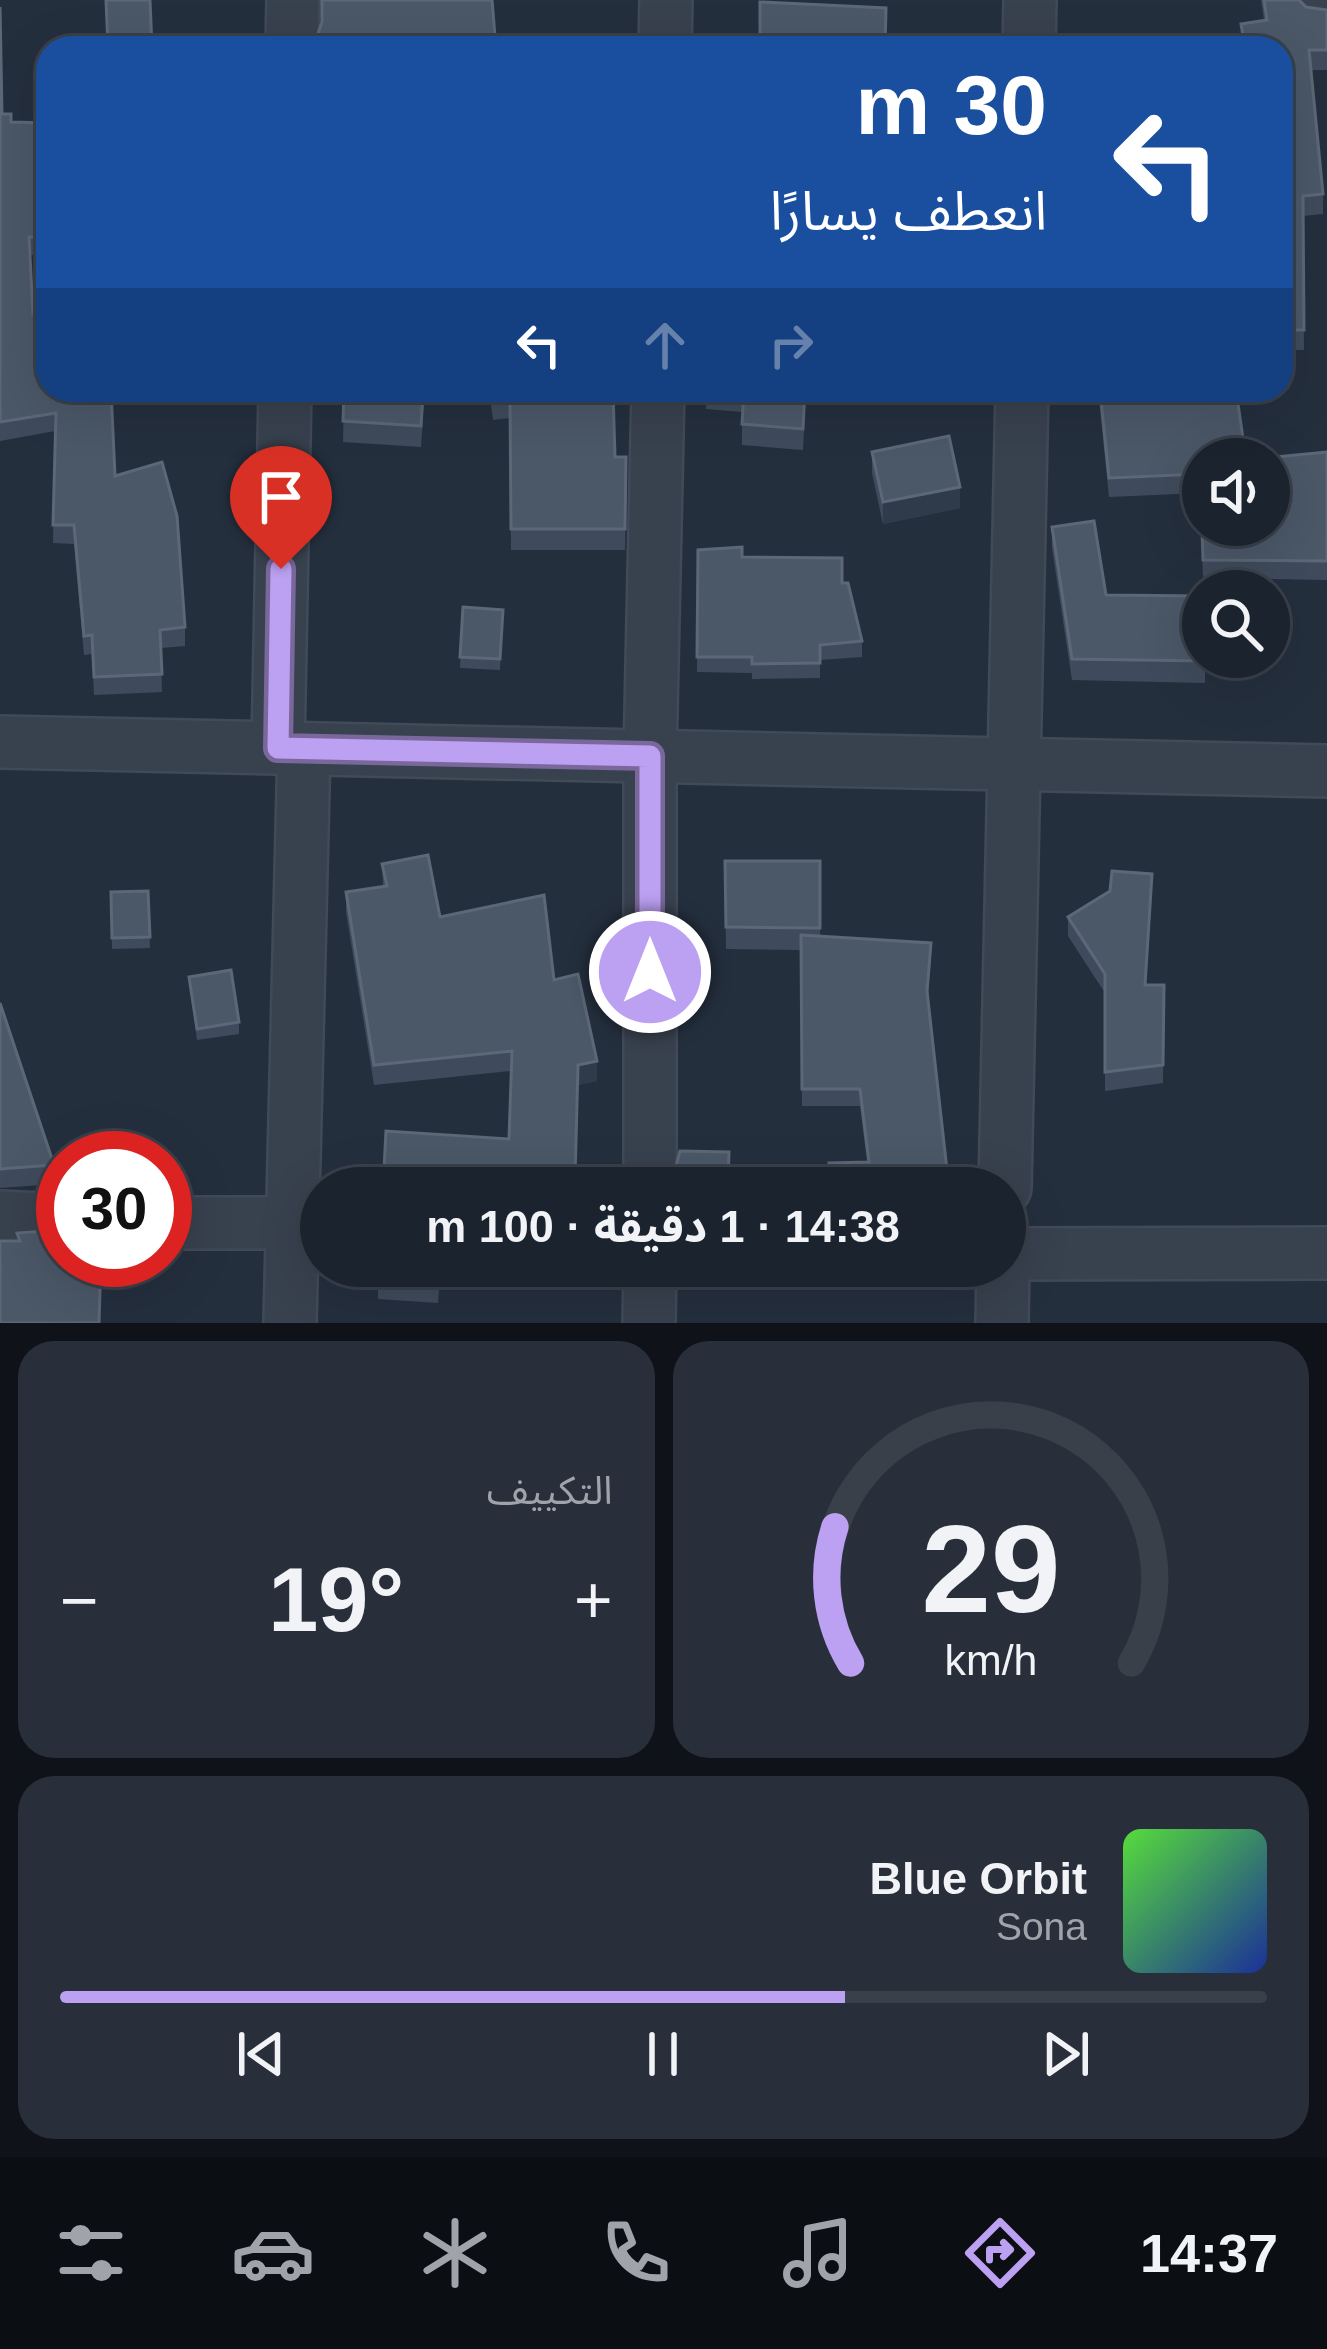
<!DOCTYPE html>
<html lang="ar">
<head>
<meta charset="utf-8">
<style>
	body { margin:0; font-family:Helvetica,"Noto Sans Arabic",sans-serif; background:#282f3a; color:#f1f3f6; direction:rtl; height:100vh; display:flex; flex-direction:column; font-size:45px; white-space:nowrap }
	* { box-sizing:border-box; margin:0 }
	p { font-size:39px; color:#a0a4aa }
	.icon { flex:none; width:66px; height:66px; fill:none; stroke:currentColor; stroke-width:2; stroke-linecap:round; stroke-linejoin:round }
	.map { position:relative; height:1323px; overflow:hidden; direction:ltr }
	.sheet { display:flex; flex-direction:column; gap:18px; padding:18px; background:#0f1319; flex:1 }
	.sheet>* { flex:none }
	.guide { position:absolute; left:36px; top:36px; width:1257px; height:366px; border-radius:36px; box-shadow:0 12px 48px #0002,0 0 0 3px #39404a; direction:rtl; background:#1a4fa0; color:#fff; overflow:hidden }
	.tools { position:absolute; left:1182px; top:438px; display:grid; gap:24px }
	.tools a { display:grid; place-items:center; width:108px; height:108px; border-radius:50%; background:#1b232e; box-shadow:0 12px 48px #0002,0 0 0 3px #39404a; font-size:60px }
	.speed { position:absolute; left:36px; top:1131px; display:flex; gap:24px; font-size:60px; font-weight:700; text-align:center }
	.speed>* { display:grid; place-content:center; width:156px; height:156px; border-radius:50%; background:#1b232e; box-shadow:0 12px 48px #0002,0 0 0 3px #39404a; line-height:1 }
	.speed .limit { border:18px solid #d22; background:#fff; color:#111 }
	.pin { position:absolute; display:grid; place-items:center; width:102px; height:102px; color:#fff; margin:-123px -51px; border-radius:50% 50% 50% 0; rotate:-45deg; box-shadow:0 0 12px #0007 }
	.pin .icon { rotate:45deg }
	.me { position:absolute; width:132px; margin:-66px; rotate:0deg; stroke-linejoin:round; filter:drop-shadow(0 0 9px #0008) }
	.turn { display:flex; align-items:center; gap:42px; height:252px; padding:0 48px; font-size:54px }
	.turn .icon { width:156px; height:156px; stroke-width:2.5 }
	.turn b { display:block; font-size:84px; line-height:102px }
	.lanes { display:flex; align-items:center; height:114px; padding:0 48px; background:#0003; justify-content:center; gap:60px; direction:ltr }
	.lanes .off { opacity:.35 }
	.big { font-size:90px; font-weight:700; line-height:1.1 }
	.sheet .tile { flex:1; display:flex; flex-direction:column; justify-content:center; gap:18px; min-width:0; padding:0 42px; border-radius:36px; background:#282f3a }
	.sheet .dial { align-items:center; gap:0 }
	.dial svg { height:312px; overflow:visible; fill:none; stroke:#39404a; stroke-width:7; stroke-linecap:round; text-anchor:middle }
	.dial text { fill:#f1f3f6; stroke:none }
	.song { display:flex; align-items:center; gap:36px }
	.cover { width:144px; height:144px; border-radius:18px; background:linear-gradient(135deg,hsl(110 70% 55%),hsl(230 70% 35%)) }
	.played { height:12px; border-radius:6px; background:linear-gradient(90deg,#bca0f2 65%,#39404a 65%) }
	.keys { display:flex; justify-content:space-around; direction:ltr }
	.heat { display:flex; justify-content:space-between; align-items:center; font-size:66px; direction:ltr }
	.sheet .tiles { flex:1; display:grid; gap:18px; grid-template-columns:1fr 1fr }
	.tile:last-child { grid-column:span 2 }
	.trip { position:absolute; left:300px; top:1167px; width:726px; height:120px; border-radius:60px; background:#1b232e; box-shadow:0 12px 48px #0002,0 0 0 3px #39404a; font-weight:700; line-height:120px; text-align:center; direction:rtl }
	.tabs { display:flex; height:192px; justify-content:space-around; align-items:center; background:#0b0e12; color:#a0a4aa }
	.tabs .icon { width:84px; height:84px }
	.tabs .active { color:#bca0f2 }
	.tabs b { font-size:54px; color:#f1f3f6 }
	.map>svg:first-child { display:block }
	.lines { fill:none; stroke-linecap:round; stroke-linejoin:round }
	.minor-casing { stroke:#414a57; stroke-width:56 }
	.minor { stroke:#38414e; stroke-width:51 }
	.wall { fill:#3f4b5c }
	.shaded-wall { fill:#2f3b4b }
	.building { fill:#4b5868; stroke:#5c6777; stroke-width:3 }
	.route-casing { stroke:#7a689d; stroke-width:30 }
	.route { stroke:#bca0f2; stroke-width:21 }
</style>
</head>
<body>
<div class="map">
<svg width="1327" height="1323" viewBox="0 0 1327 1323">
	<rect width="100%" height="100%" fill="#242f3e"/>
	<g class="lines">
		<defs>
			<g id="minor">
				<polyline points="1320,0 1327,0"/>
				<polyline points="292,48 293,0"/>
				<polyline points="665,48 666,0"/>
				<polyline points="1029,48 1030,0"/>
				<polyline points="0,742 1327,771"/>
				<polyline points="278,748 285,390"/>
				<polyline points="650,1188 650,756 658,390"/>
				<polyline points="1005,1188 1022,390"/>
				<polyline points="0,1217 63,1220"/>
				<polyline points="165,1223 292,1223"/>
				<polyline points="1005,1254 1327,1253"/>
				<polyline points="290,1323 304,749"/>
				<polyline points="649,1323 650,1266"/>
				<polyline points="1002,1323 1003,1266"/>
			</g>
		</defs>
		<use href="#minor" class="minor-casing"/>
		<use href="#minor" class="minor"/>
	</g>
	<g class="wall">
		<polygon points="1261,0 1299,0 1306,7 1327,10 1327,70 1311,70 1323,194 1323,214 1303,216 1304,350 1281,350 1281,48 1242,48 1241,44 1241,24 1264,20"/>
		<polygon points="0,7 2,114 11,122 48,123 48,255 30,255 33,314 115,476 185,627 185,646 161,648 162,692 94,695 92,654 84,655 74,544 53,543 55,431 0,441"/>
		<polygon points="344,390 425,390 421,447 343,442"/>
		<polygon points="489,390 613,390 615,457 626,457 625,550 511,550 510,418 493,420"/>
		<polygon points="706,390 806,390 803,450 742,445 742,412 706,409"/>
		<polygon points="1098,390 1236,390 1203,525 1327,452 1327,580 1203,578 1200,493 1109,497"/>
		<polygon points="872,452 960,508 883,524 872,473"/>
		<polygon points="1052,527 1106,595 1205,657 1205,683 1072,680 1052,548"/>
		<polygon points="698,550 742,557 862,641 862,657 820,660 820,678 752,679 752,673 697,672"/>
		<polygon points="463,607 503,610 500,670 460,668"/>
		<polygon points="725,861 820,861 820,937 931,960 928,997 949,1188 867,1162 860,1106 802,1106 801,950 726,949"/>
		<polygon points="382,864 440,917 554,980 597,1081 578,1085 575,1188 383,1188 509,1139 511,1071 374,1085 346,912 346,892 383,887"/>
		<polygon points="148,891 150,948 112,949 111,892"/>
		<polygon points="1152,892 1146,985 1164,985 1163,1083 1105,1091 1105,993 1068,936 1068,917"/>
		<polygon points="189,977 239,1022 239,1034 197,1040"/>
		<polygon points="0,1003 54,1165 54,1184 0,1188"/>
		<polygon points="378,1266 441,1266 438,1303 378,1299"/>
	</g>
	<g class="shaded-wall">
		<polygon points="960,487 960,508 883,524 883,502"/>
		<polygon points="597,1061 597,1081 578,1085 575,1188 578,1065"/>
	</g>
	<g class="building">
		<polygon points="106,0 150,0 152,48 108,48"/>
		<polygon points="322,0 492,0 496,48 313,48 322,22"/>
		<polygon points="1264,0 1299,0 1306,7 1327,10 1327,50 1309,50 1323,194 1303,196 1304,330 1281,330 1281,48 1245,48 1241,24 1267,20"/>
		<polygon points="760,2 886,8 885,48 740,48 740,43 760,43"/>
		<polygon points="0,7 2,114 11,114 11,122 48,123 48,237 29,237 33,314 48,313 48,390 111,390 115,476 162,462 177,516 185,627 160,630 162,674 94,677 92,635 84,636 74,525 53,525 56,413 0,422"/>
		<polygon points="344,390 423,390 421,426 343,421"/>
		<polygon points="492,390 613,390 615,457 626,457 625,529 511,529 510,397 493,399"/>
		<polygon points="737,390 805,390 803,429 742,424 744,391"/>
		<polygon points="1100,390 1236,390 1246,459 1203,459 1203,525 1269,525 1269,459 1254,459 1327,452 1327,561 1203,560 1200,474 1109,478"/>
		<polygon points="949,436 960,487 883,502 872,452"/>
		<polygon points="1094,521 1106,595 1203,596 1203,657 1205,657 1205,661 1072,659 1052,527"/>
		<polygon points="742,547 742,557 842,558 842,583 848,583 862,641 820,645 820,663 752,664 752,657 697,657 698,550"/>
		<polygon points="463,607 503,610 500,659 460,657"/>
		<polygon points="428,855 440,917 544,895 554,980 578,974 597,1061 578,1065 575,1179 501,1177 500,1188 383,1188 386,1131 509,1139 512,1051 374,1065 346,892 387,886 382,864"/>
		<polygon points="725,861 820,861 820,928 726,927"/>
		<polygon points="1112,871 1152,874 1145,985 1164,985 1163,1065 1105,1072 1105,974 1068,917 1110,891"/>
		<polygon points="148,891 150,937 112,938 111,892"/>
		<polygon points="801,935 931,943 927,991 949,1188 829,1188 829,1163 869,1162 860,1089 802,1089"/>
		<polygon points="231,970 239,1022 197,1029 189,977"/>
		<polygon points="0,1003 54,1165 0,1169"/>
		<polygon points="680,1151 729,1152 728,1188 670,1188"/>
		<polygon points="59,1230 60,1250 63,1250 63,1260 101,1260 99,1323 0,1323 0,1241 20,1241 17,1233"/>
		<polygon points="378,1266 439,1266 438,1283 378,1279"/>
	</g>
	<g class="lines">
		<defs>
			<polyline id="route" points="281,569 278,748 650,756 650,972"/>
		</defs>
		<use href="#route" class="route-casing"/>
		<use href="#route" class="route"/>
	</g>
</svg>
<div class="tools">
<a><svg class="icon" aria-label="sound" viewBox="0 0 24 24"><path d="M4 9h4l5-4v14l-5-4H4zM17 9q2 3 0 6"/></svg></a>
<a><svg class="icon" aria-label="search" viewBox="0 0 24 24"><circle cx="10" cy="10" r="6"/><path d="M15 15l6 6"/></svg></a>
</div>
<div class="speed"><div class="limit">30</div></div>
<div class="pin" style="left:281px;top:569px;background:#d93025"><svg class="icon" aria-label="arrive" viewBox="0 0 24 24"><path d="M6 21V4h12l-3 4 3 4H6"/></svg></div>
<svg class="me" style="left:650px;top:972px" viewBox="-20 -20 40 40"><circle r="17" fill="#bca0f2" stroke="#fff" stroke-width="3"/><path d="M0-11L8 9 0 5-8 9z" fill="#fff"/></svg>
<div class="trip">14:38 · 1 دقيقة · 100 m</div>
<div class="guide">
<div class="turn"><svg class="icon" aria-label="left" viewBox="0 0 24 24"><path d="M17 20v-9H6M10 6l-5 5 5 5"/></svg><div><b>30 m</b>انعطف يسارًا</div></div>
<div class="lanes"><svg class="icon" aria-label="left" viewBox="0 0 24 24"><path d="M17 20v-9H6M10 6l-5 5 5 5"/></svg><svg class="icon off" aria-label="ahead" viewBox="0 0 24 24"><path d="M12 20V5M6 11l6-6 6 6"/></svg><svg class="icon off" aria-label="right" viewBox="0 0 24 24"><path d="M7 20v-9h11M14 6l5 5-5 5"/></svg></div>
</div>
</div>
<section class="sheet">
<div class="tiles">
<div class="tile dial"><svg viewBox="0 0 100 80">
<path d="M14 69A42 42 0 1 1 86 69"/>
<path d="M14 69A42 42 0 0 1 10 34" stroke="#bca0f2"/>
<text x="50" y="56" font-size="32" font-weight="700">29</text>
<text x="50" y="72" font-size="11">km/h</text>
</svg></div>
<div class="tile"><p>التكييف</p>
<div class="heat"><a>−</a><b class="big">19°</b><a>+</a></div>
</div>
<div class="tile">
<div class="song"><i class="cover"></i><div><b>Blue Orbit</b><p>Sona</p></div></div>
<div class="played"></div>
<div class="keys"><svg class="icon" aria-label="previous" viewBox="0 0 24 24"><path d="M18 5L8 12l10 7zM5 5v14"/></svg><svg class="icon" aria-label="pause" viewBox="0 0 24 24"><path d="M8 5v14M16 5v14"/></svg><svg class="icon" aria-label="next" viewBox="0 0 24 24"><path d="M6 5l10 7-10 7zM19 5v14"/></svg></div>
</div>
</div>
</section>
<nav class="tabs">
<b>14:37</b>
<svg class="icon active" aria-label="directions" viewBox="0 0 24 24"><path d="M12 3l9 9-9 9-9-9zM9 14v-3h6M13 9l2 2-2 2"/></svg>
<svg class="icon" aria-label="music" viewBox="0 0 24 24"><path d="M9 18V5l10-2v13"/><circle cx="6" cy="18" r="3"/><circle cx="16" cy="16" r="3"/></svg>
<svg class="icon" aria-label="phone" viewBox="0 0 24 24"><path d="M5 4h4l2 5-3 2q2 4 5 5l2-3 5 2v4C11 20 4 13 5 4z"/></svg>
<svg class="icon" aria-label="climate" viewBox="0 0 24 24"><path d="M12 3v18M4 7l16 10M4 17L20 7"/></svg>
<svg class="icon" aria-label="car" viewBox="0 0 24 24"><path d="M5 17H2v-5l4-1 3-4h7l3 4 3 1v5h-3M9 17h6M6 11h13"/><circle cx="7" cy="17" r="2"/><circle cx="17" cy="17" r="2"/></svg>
<svg class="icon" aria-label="filters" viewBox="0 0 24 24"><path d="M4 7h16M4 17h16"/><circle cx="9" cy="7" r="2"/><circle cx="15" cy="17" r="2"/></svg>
</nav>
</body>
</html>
